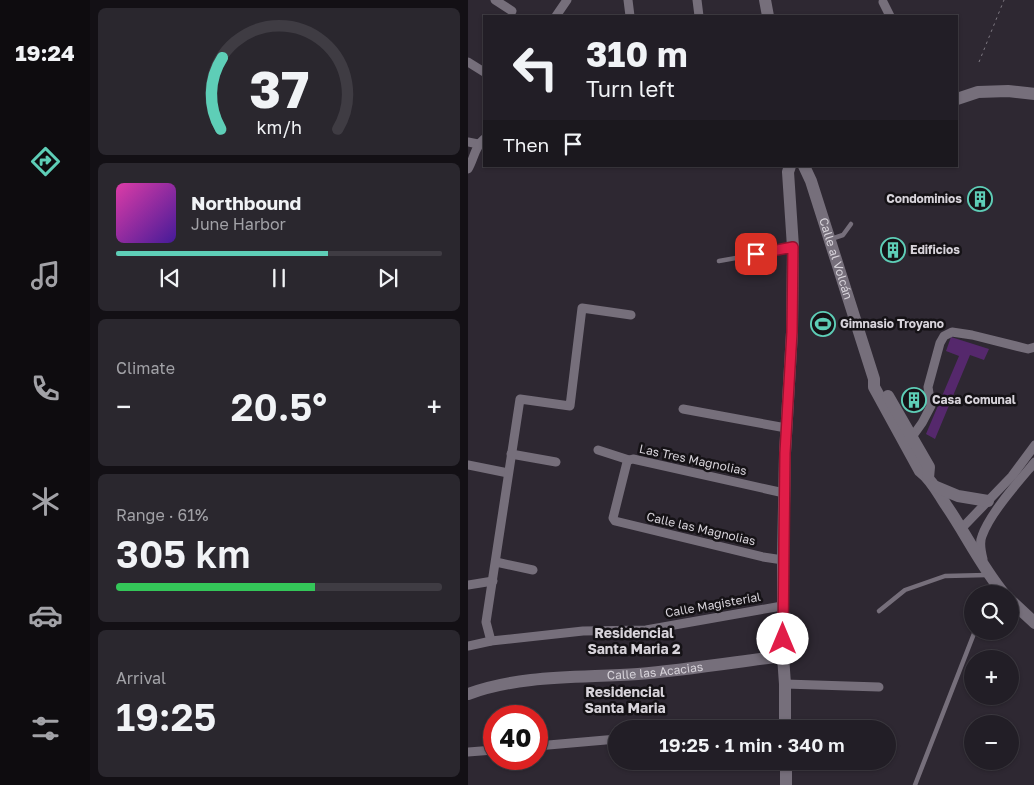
<!DOCTYPE html>
<html lang="en">
<head>
<meta charset="utf-8">
<style>
	body { margin:0; font-family:"Golos Text",sans-serif; background:#2a272e; color:#f1f3f6; height:100vh; display:flex; flex-direction:column; font-size:19px; white-space:nowrap }
	* { box-sizing:border-box; margin:0 }
	p { font-size:16px; color:#a2a2a7 }
	.icon { flex:none; width:28px; height:28px; fill:none; stroke:currentColor; stroke-width:2; stroke-linecap:round; stroke-linejoin:round }
	.map { position:relative; flex:1; overflow:hidden }
	.sheet { display:flex; flex-direction:column; gap:8px; padding:8px; background:#131015; width:378px }
	.sheet>* { flex:none }
	.banner { position:absolute; left:15px; top:15px; width:475px; height:152px; border-radius:0px; box-shadow:0 1px 4px #0004,0 0 0 1px #3f3c43; background:#221e26; color:#f1f3f6; overflow:hidden }
	.controls { position:absolute; left:496px; top:585px; display:grid; gap:10px }
	.controls a { display:grid; place-items:center; width:55px; height:55px; border-radius:50%; background:#221e26; box-shadow:0 1px 4px #0004,0 0 0 1px #3f3c43; font-size:25px }
	.speed { position:absolute; left:15px; top:705px; display:flex; gap:10px; font-size:25px; font-weight:700; text-align:center }
	.speed>* { display:grid; place-content:center; width:65px; height:65px; border-radius:50%; background:#221e26; box-shadow:0 1px 4px #0004,0 0 0 1px #3f3c43; line-height:1 }
	.speed .limit { border:8px solid #d22; background:#fff; color:#111 }
	.pin { position:absolute; display:grid; place-items:center; width:42px; height:42px; color:#fff; margin:-21px; border-radius:10px; box-shadow:0 2px 8px #0006 }
	.me { position:absolute; width:55px; margin:-28px; rotate:0deg; stroke-linejoin:round; filter:drop-shadow(0 0 4px #0008) }
	.turn { display:flex; align-items:center; gap:18px; height:105px; padding:0 20px; font-size:22px }
	.turn .icon { width:65px; height:65px; stroke-width:2.5 }
	.turn b { display:block; font-size:35px; line-height:42px }
	.then { display:flex; align-items:center; height:48px; padding:0 20px; background:#0003; gap:10px; font-size:19px }
	.big { font-size:38px; font-weight:600; line-height:1.1 }
	.sheet .card { flex:1; display:flex; flex-direction:column; justify-content:center; gap:8px; min-width:0; padding:0 18px; border-radius:8px; background:#2a272e }
	.sheet .dial { align-items:center; gap:0 }
	.dial svg { height:130px; overflow:visible; fill:none; stroke:#3f3c43; stroke-width:7; stroke-linecap:round; text-anchor:middle }
	.dial text { fill:#f1f3f6; stroke:none }
	.song { display:flex; align-items:center; gap:15px }
	.cover { width:60px; height:60px; border-radius:8px; background:linear-gradient(135deg,hsl(320 70% 55%),hsl(260 70% 35%)) }
	.played { height:5px; border-radius:2px; background:linear-gradient(90deg,#5eceb7 65%,#3f3c43 65%) }
	.keys { display:flex; justify-content:space-around; direction:ltr }
	.heat { display:flex; justify-content:space-between; align-items:center; font-size:28px; direction:ltr }
	.charge { height:8px; border-radius:4px; background:linear-gradient(90deg,#34c759 61%,#3f3c43 0) }
	.trip { position:absolute; left:140px; top:720px; width:288px; height:50px; border-radius:25px; background:#221e26; box-shadow:0 1px 4px #0004,0 0 0 1px #3f3c43; font-weight:600; line-height:50px; text-align:center }
	main { display:flex; flex:1; min-height:0 }
	.menu { display:flex; flex-direction:column; width:90px; justify-content:space-around; align-items:center; background:#0e0c0f; color:#a2a2a7 }
	.menu .icon { width:35px; height:35px }
	.menu .selected { color:#5eceb7 }
	.menu b { font-size:22px; color:#f1f3f6 }
	.map>svg:first-child { display:block }
	.green { fill:#55286c }
	.lines { fill:none; stroke-linecap:round; stroke-linejoin:round }
	.path { stroke:#7e7982; stroke-width:1; stroke-dasharray:2.5 4; stroke-linecap:butt }
	.lane { stroke:#766f7b; stroke-width:4.5 }
	.street { stroke:#766f7b; stroke-width:9 }
	.secondary { stroke:#766f7b; stroke-width:12 }
	.route-casing { stroke:#92132f; stroke-width:12 }
	.route { stroke:#e11d48; stroke-width:9 }
	.labels { text-anchor:middle; stroke-width:5; stroke-linejoin:round; paint-order:stroke }
	.poi-label { font-size:12px; font-weight:bold; fill:#d7d3da; stroke:#151216; text-anchor:start }
	.street-label { font-size:12px; fill:#d7d3da; stroke:#151216 }
	.neighbourhood-label { font-size:14px; font-weight:bold; fill:#d7d3da; stroke:#151216 }
</style>
</head>
<body>
<main>
<nav class="menu">
<b>19:24</b>
<svg class="icon selected" aria-label="directions" viewBox="0 0 24 24"><path d="M12 3l9 9-9 9-9-9zM9 14v-3h6M13 9l2 2-2 2"/></svg>
<svg class="icon" aria-label="music" viewBox="0 0 24 24"><path d="M9 18V5l10-2v13"/><circle cx="6" cy="18" r="3"/><circle cx="16" cy="16" r="3"/></svg>
<svg class="icon" aria-label="phone" viewBox="0 0 24 24"><path d="M5 4h4l2 5-3 2q2 4 5 5l2-3 5 2v4C11 20 4 13 5 4z"/></svg>
<svg class="icon" aria-label="climate" viewBox="0 0 24 24"><path d="M12 3v18M4 7l16 10M4 17L20 7"/></svg>
<svg class="icon" aria-label="car" viewBox="0 0 24 24"><path d="M5 17H2v-5l4-1 3-4h7l3 4 3 1v5h-3M9 17h6M6 11h13"/><circle cx="7" cy="17" r="2"/><circle cx="17" cy="17" r="2"/></svg>
<svg class="icon" aria-label="filters" viewBox="0 0 24 24"><path d="M4 7h16M4 17h16"/><circle cx="9" cy="7" r="2"/><circle cx="15" cy="17" r="2"/></svg>
</nav>
<section class="sheet">
<div class="card dial"><svg viewBox="0 0 100 80">
<path d="M14 69A42 42 0 1 1 86 69"/>
<path d="M14 69A42 42 0 0 1 15 25" stroke="#5eceb7"/>
<text x="50" y="56" font-size="32" font-weight="700">37</text>
<text x="50" y="72" font-size="11">km/h</text>
</svg></div>
<div class="card">
<div class="song"><i class="cover"></i><div><b>Northbound</b><p>June Harbor</p></div></div>
<div class="played"></div>
<div class="keys"><svg class="icon" aria-label="previous" viewBox="0 0 24 24"><path d="M18 5L8 12l10 7zM5 5v14"/></svg><svg class="icon" aria-label="pause" viewBox="0 0 24 24"><path d="M8 5v14M16 5v14"/></svg><svg class="icon" aria-label="next" viewBox="0 0 24 24"><path d="M6 5l10 7-10 7zM19 5v14"/></svg></div>
</div>
<div class="card"><p>Climate</p>
<div class="heat"><a>−</a><b class="big">20.5°</b><a>+</a></div>
</div>
<div class="card"><p>Range · 61%</p><b class="big">305 km</b><div class="charge"></div></div>
<div class="card"><p>Arrival</p><b class="big">19:25</b></div>
</section>
<div class="map">
<svg width="567" height="785" viewBox="0 0 567 785">
	<rect width="100%" height="100%" fill="#2e2832"/>
	<polygon class="green" points="483,337 521,349 516,360 502,355 467,439 458,434 491,356 478,351"/>
	<g class="lines">
		<polyline class="path" points="511,62 536,0"/>
		<g class="lane">
			<polyline points="363,239 375,235 383,224"/>
			<polyline points="251,261 324,248"/>
			<polyline points="521,594 526,583"/>
			<polyline points="411,611 437,590 477,576 519,575"/>
			<polyline points="447,785 507,631"/>
		</g>
		<g class="street">
			<polyline points="27,0 44,11"/>
			<polyline points="160,0 162,16"/>
			<polyline points="229,0 231,16"/>
			<polyline points="415,2 422,16"/>
			<polyline points="88,16 99,0"/>
			<polyline points="0,62 16,72"/>
			<polyline points="0,142 10,144"/>
			<path d="M0 169C6 159 7 146 16 139"/>
			<polyline points="215,409 318,428"/>
			<polyline points="444,437 454,423 463,406 460,387 472,343 476,336 484,332 504,335 560,349 567,347"/>
			<polyline points="130,450 161,460 165,459 316,493"/>
			<polyline points="43,454 88,462"/>
			<polyline points="161,460 159,462 145,518 147,521 295,557 315,560"/>
			<polyline points="0,465 40,473"/>
			<polyline points="494,528 544,476 567,445"/>
			<path d="M515 559C513 551 511 543 514 536 522 513 551 481 567 462"/>
			<polyline points="28,562 65,570"/>
			<polyline points="0,585 25,581"/>
			<polyline points="23,641 18,622 52,399 102,406 114,308 163,315"/>
			<polyline points="0,646 23,641 115,631 178,630 314,606"/>
			<polyline points="317,684 411,687"/>
			<polyline points="263,729 317,724"/>
			<polyline points="69,746 149,739"/>
			<polyline points="0,752 26,750"/>
		</g>
		<g class="secondary">
			<polyline points="297,0 300,16"/>
			<polyline points="489,99 510,92 540,91 567,94"/>
			<path id="s1" d="M336 166 343 181 406 379V387L452 471C464 480 470 493 478 505 498 534 513 566 536 594"/>
			<polyline points="420,396 461,467 460,478"/>
			<polyline points="466,486 490,496 520,501"/>
			<polyline points="542,600 567,623"/>
			<path id="s2" d="M0 694C55 674 113 678 170 674 219 670 267 662 315 656"/>
			<polyline points="317,729 317,684 315,656 315,560 317,453 324,332 325,247 320,172 322,166"/>
			<polyline points="318,761 318,785"/>
		</g>
	</g>
	<g class="lines">
		<defs>
			<polyline id="route" points="288,254 325,247 324,332 317,453 315,639"/>
		</defs>
		<use href="#route" class="route-casing"/>
		<use href="#route" class="route"/>
	</g>
	<defs>
		<symbol id="building-ring" viewBox="-11 -11 22 22"><circle r="9.5" fill="#151216" stroke="#5eceb7" stroke-width="1.5"/><path d="M-4-6H4V6H1V3H-1V6H-4ZM-2.5-4.3h1.7v1.8h-1.7ZM.8-4.3h1.7v1.8H.8ZM-2.5-1h1.7V.8h-1.7ZM.8-1h1.7V.8H.8Z" fill="#5eceb7"/></symbol>
		<symbol id="stadium-ring" viewBox="-11 -11 22 22"><circle r="9.5" fill="#151216" stroke="#5eceb7" stroke-width="1.5"/><path d="M0-5a6.5 5 0 1 0 0 10a6.5 5 0 1 0 0-10ZM-3.5-1.8h7v3.6h-7Z" fill="#5eceb7"/></symbol>
	</defs>
	<g fill-rule="evenodd">
		<use href="#building-ring" x="498" y="185" width="28" height="28"/>
		<use href="#building-ring" x="411" y="236" width="28" height="28"/>
		<use href="#stadium-ring" x="341" y="310" width="28" height="28"/>
		<use href="#building-ring" x="432" y="386" width="28" height="28"/>
	</g>
	<g class="labels">
		<g class="poi-label">
			<text x="494" y="203" text-anchor="end">Condominios</text>
			<text x="442" y="254">Edificios</text>
			<text x="372" y="328">Gimnasio Troyano</text>
			<text x="464" y="404">Casa Comunal</text>
		</g>
		<g class="street-label">
			<text dy="4" stroke="none"><textPath href="#s1" startOffset="98">Calle al Volcán</textPath></text>
			<text transform="translate(225 460) rotate(12)" y="4">Las Tres Magnolias</text>
			<text transform="translate(233 529) rotate(13)" y="4">Calle las Magnolias</text>
			<text transform="translate(245 605) rotate(-10)" y="4">Calle Magisterial</text>
			<text dy="4" stroke="none"><textPath href="#s2" startOffset="189">Calle las Acacias</textPath></text>
		</g>
		<g class="neighbourhood-label">
			<text x="166" y="638">Residencial<tspan x="166" dy="16">Santa Maria 2</tspan></text>
			<text x="157" y="697">Residencial<tspan x="157" dy="16">Santa Maria</tspan></text>
		</g>
	</g>
</svg>
<div class="controls">
<a><svg class="icon" aria-label="search" viewBox="0 0 24 24"><circle cx="10" cy="10" r="6"/><path d="M15 15l6 6"/></svg></a>
<a>+</a>
<a>−</a>
</div>
<div class="speed"><div class="limit">40</div></div>
<div class="pin" style="left:288px;top:254px;background:#d93025"><svg class="icon" aria-label="arrive" viewBox="0 0 24 24"><path d="M6 21V4h12l-3 4 3 4H6"/></svg></div>
<svg class="me" style="left:315px;top:639px" viewBox="-20 -20 40 40"><circle r="19" fill="#fff"/><path d="M0-13L10 11 0 6-10 11z" fill="#e11d48"/></svg>
<div class="trip">19:25 · 1 min · 340 m</div>
<div class="banner">
<div class="turn"><svg class="icon" aria-label="left" viewBox="0 0 24 24"><path d="M17 20v-9H6M10 6l-5 5 5 5"/></svg><div><b>310 m</b>Turn left</div></div>
<div class="then">Then<svg class="icon" aria-label="arrive" viewBox="0 0 24 24"><path d="M6 21V4h12l-3 4 3 4H6"/></svg></div>
</div>
</div>
</main>
</body>
</html>
